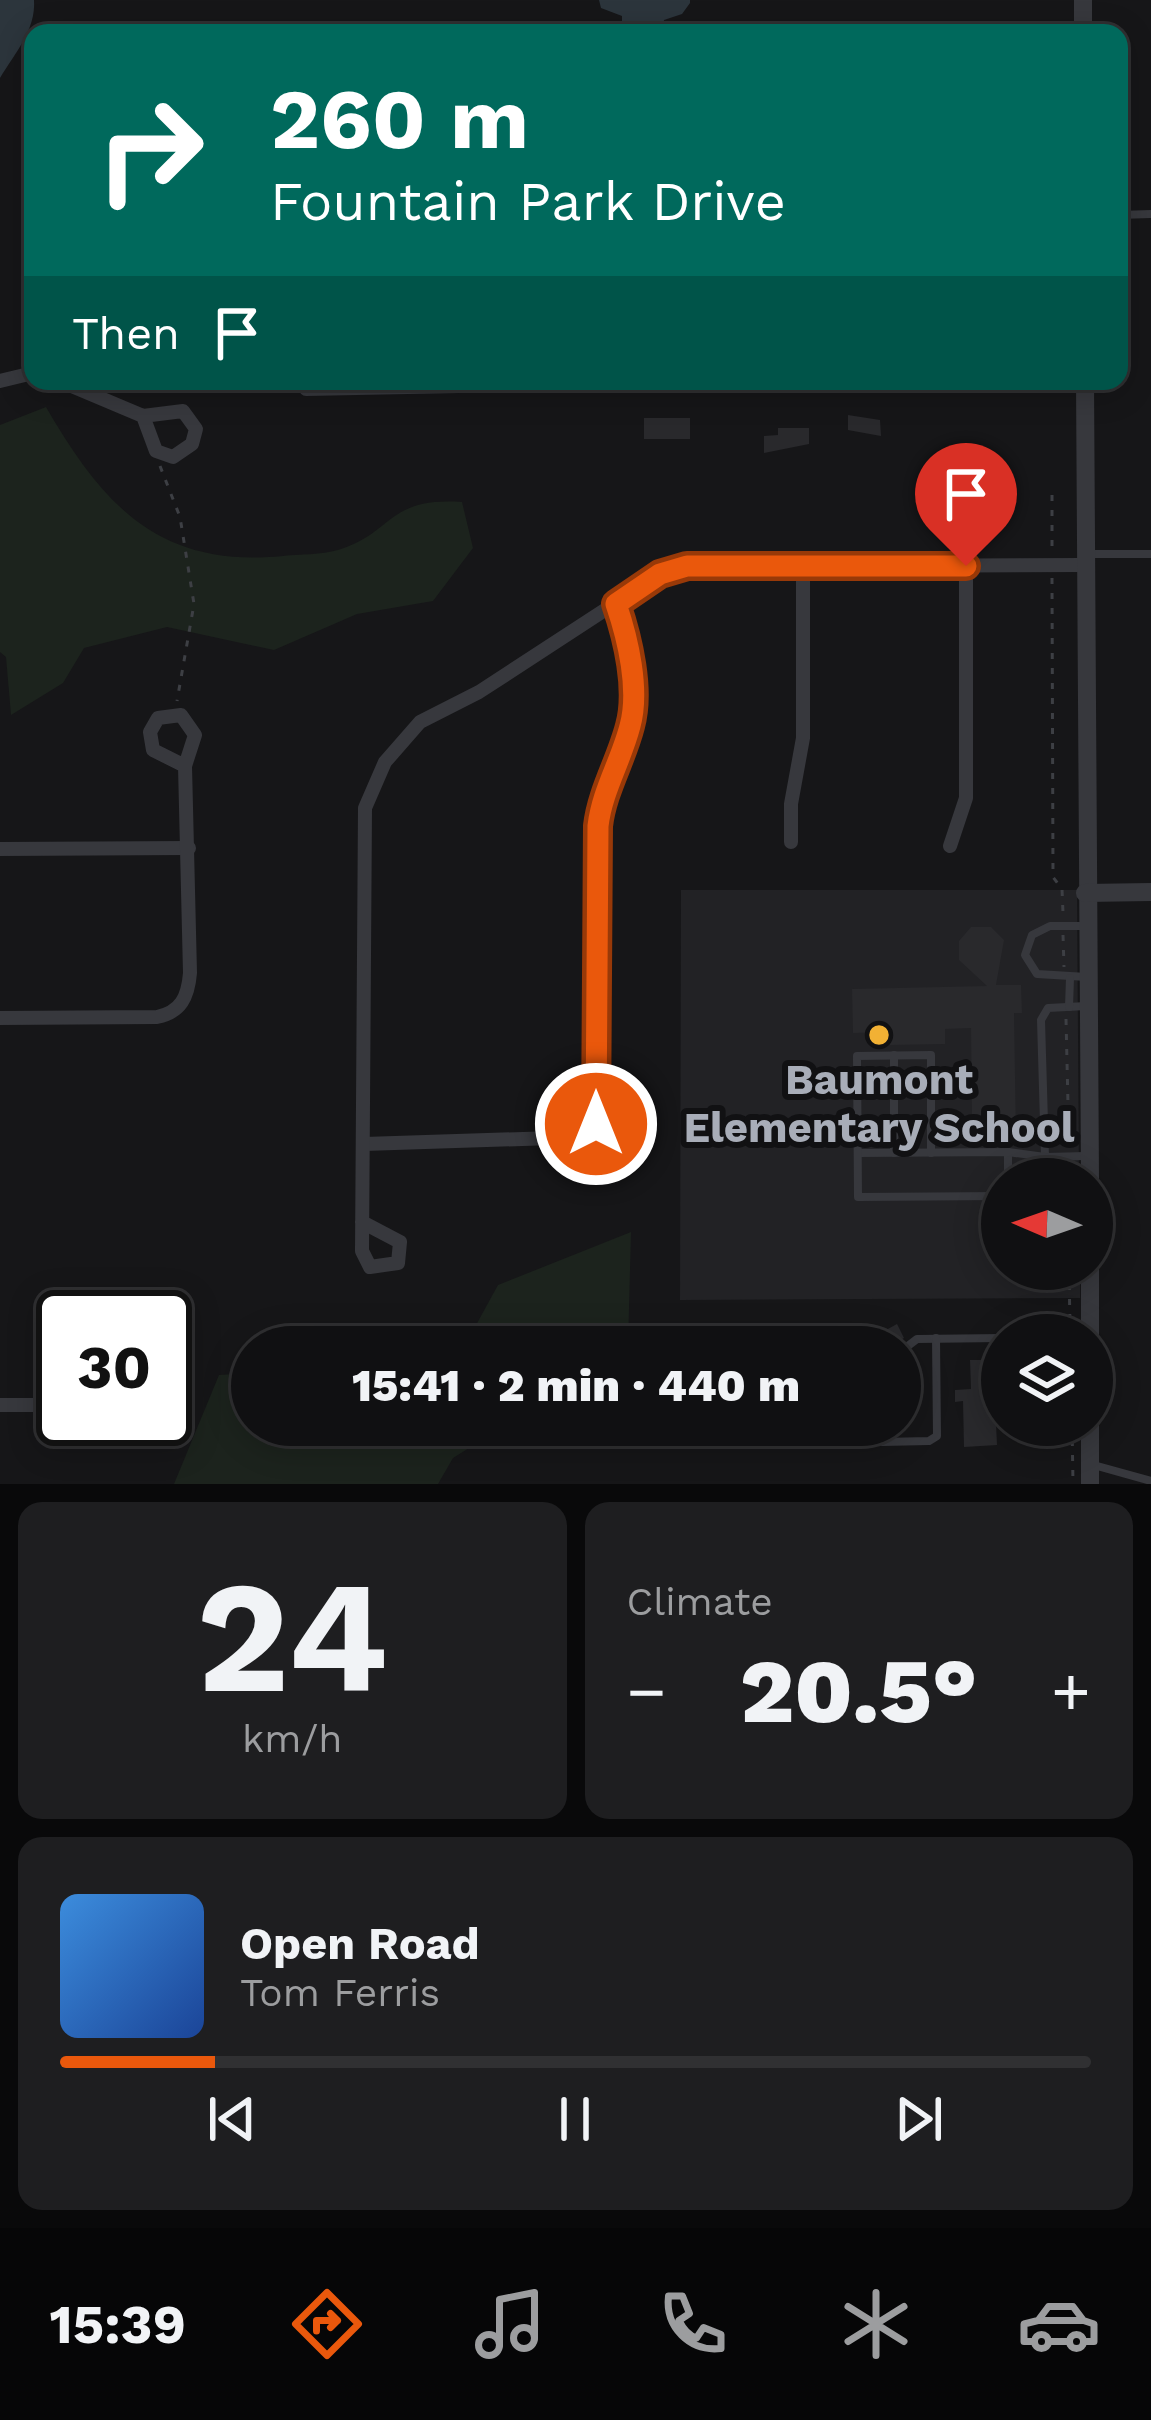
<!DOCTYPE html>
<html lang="en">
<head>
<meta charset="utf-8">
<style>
	body { margin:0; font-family:"Work Sans",sans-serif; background:#1e1e20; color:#f1f3f6; height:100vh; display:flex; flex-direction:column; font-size:45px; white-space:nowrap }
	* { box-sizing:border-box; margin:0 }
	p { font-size:39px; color:#9c9d9f }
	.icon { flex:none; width:66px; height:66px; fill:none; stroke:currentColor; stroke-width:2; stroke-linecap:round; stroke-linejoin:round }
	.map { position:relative; height:1484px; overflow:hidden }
	.drawer { display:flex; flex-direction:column; gap:18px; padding:18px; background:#09090a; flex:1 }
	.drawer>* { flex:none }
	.banner { position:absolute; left:24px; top:24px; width:1104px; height:366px; border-radius:24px; box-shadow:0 6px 30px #0003,0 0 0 3px #303032; background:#00695c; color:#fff; overflow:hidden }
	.needle { width:78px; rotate:272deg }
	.controls { position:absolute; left:981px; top:1158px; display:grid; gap:24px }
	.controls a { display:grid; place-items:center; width:132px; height:132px; border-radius:50%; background:#101012; box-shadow:0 6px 30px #0003,0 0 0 3px #303032; font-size:60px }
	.speed { position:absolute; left:36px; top:1290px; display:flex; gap:24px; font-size:60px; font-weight:700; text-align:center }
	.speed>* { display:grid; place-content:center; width:156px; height:156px; border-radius:50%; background:#101012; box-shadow:0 6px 30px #0003,0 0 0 3px #303032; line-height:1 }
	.speed .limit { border:6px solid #111; border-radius:18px; background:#fff; color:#111 }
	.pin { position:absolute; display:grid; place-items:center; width:102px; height:102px; color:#fff; margin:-123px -51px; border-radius:50% 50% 50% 0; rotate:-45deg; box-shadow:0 0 12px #0007 }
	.pin .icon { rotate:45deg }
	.me { position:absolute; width:132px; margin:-66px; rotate:0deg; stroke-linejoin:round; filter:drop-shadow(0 0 9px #0008) }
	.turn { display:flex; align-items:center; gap:42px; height:252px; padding:0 48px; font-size:54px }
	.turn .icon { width:156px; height:156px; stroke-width:2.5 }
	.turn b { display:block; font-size:84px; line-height:102px }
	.then { display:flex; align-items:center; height:114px; padding:0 48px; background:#0003; gap:24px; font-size:45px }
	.big { font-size:90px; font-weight:800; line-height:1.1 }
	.drawer .widget { flex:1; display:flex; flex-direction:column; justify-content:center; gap:18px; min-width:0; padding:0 42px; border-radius:24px; background:#1e1e20 }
	.drawer .dial { align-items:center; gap:0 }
	.dial b { font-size:156px; line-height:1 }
	.song { display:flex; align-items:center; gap:36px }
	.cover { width:144px; height:144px; border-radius:18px; background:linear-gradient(135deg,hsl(210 70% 55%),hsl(220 70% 35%)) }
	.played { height:12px; border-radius:6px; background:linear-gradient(90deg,#ea580c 15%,#303032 15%) }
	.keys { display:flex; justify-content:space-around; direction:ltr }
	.heat { display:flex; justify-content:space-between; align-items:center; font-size:66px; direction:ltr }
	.drawer .tiles { flex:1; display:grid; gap:18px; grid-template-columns:1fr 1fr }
	.widget:last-child { grid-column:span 2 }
	.trip { position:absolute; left:231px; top:1326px; width:690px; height:120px; border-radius:60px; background:#101012; box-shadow:0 6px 30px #0003,0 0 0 3px #303032; font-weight:800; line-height:120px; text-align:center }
	.tab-bar { display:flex; height:192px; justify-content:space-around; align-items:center; background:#060607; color:#9c9d9f }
	.tab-bar .icon { width:84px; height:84px }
	.tab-bar .on { color:#ea580c }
	.tab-bar b { font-size:54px; color:#f1f3f6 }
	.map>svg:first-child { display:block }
	.built { fill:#222225 }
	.green { fill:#1c231d }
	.water { fill:#2c353c }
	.building { fill:#29292c }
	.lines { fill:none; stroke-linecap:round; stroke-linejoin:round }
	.path { stroke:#3d3f44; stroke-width:3; stroke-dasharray:6 9; stroke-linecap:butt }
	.service { stroke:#37383d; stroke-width:8 }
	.minor { stroke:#37383d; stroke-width:14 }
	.tertiary { stroke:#37383d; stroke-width:18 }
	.route-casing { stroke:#983908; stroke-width:30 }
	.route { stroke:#ea580c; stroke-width:21 }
	.poi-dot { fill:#f2b134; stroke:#111113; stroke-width:4.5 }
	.labels { text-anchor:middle; stroke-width:12; stroke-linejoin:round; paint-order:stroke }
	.poi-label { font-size:42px; font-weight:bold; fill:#a8adb8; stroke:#111113 }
</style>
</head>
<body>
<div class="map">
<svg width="1151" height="1484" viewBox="0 0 1151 1484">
	<rect width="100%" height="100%" fill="#161618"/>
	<polygon class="built" points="681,890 1077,890 1079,1179 1002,1179 1002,1269 1080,1269 1080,1298 680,1300"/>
	<g class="green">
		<path d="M46 407C104 507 160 568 283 556 300 554 321 555 338 550 394 533 386 497 462 502L473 548 433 601 357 614 274 650 167 627 84 648 63 683 11 715 6 657 0 652V425Z"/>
		<polygon points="631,1232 628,1347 464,1347 498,1285"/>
		<polygon points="252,1373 252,1425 506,1425 453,1458 438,1484 174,1484 219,1375"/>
	</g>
	<g class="water">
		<path d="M0 0H34C36 30 15 53 0 78Z"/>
		<polygon points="599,0 690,0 690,3 682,14 664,20 662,33 556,33 574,25 622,23 622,16 601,8"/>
	</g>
	<g class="building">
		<polygon points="848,415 880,420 881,436 848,430"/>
		<rect x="644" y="418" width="46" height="21"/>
		<polygon points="778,428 809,428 809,444 764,453 764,436 778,435"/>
		<polygon points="971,927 991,927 1004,940 996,985 1021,985 1022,1013 1014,1013 1016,1139 1001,1141 955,1140 955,1120 972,1119 971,1028 945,1029 945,1044 890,1045 890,1032 853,1033 852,989 987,986 959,960 959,941"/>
		<polygon points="897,1324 904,1338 886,1347 855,1347"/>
		<polygon points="970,1360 994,1360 995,1389 1001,1388 1001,1401 995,1401 997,1445 964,1447 963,1401 955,1402 955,1390 971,1389"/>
	</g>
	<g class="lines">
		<g class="path">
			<polyline points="160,466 180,517 194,604 177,701"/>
			<polyline points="1052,495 1052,550"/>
			<polyline points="1052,578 1053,877 1062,889 1063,913"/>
			<polyline points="1063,935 1064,967"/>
			<polyline points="1066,1019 1069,1147"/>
			<polyline points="1069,1269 1070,1327"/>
			<polyline points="1072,1425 1073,1482"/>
		</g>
		<g class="service">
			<polyline points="1119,215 1151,214"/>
			<polyline points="1085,554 1151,554"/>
			<polyline points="1084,926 1050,926 1032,935 1025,955 1037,974 1087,977"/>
			<polyline points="1086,1006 1048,1008 1041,1020 1045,1157 1086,1156"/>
			<polyline points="1069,1007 1070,978"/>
			<polyline points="894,1055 894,1153"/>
			<polyline points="1008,1152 1008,1179"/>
			<polyline points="858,1153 1008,1152 1045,1157"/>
			<polyline points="931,1153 931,1055 857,1056 858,1197 1002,1196"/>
			<polyline points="1068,1335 1089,1334"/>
			<polyline points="900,1352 917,1339 1002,1338"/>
			<polyline points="876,1425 882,1442 929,1441 937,1436 936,1338"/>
			<polyline points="1090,1464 1151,1481"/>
		</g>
		<g class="minor">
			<polyline points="0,381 33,373"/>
			<polyline points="60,381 143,416 183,411 196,429 192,444 173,457 156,451 143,416"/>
			<polyline points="306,389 702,381"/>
			<polyline points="791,842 791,804 803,738 803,567"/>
			<polyline points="950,846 966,798 966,566"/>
			<polyline points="0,849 189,848"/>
			<path d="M0 1018 157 1017C181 1012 188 997 190 973L185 766 195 735 181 715 158 718 150 732 153 750 185 766"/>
			<path d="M364 1144 584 1137 596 1123 598 826C602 791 621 761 630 726 640 690 628 638 616 604"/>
			<polyline points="362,1222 400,1242 398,1263 370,1267 362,1251 365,808 385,762 420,722 479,692 660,574 687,567 1084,565"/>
			<polyline points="0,1405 63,1405"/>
			<polyline points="106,1419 124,1434 140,1431 150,1419"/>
		</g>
		<g class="tertiary">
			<polyline points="1083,0 1083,33"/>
			<polyline points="1085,381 1090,1179"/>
			<polyline points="1085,893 1151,892"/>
			<polyline points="1090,1269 1090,1335"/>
			<polyline points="1090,1425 1090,1484"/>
		</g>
	</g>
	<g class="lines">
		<defs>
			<path id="route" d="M596 1124 598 826C602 791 621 761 630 726 640 690 628 639 616 604L660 574 687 566H966"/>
		</defs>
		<use href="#route" class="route-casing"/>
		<use href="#route" class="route"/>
	</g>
	<circle class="poi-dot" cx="879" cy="1035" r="12"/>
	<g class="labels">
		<g class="poi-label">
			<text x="879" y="1094">Baumont<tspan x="879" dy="48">Elementary School</tspan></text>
		</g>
	</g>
</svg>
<div class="controls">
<a><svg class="needle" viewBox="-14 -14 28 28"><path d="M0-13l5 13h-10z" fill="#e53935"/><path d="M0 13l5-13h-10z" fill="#9c9d9f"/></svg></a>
<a><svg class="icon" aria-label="layers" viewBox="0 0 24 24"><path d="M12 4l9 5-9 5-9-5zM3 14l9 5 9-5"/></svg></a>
</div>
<div class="speed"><div class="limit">30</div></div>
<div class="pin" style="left:966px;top:566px;background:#d93025"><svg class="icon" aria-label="arrive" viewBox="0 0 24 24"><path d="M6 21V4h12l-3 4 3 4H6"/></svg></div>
<svg class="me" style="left:596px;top:1124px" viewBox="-20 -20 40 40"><circle r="17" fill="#ea580c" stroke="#fff" stroke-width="3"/><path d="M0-11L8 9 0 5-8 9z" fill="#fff"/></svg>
<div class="trip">15:41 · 2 min · 440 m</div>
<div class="banner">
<div class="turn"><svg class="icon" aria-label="right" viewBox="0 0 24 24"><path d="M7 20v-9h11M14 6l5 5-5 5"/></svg><div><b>260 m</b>Fountain Park Drive</div></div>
<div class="then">Then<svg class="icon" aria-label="arrive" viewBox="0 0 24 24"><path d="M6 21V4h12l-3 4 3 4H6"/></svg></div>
</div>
</div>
<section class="drawer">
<div class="tiles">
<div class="widget dial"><b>24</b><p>km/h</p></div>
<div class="widget"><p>Climate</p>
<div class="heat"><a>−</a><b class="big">20.5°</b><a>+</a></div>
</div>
<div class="widget">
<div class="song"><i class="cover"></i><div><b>Open Road</b><p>Tom Ferris</p></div></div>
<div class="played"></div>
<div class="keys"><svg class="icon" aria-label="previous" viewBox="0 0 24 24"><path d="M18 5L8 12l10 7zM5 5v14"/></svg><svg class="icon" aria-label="pause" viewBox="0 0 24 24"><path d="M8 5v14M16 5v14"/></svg><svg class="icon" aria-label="next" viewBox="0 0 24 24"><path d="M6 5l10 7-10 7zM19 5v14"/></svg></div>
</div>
</div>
</section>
<nav class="tab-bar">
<b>15:39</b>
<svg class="icon on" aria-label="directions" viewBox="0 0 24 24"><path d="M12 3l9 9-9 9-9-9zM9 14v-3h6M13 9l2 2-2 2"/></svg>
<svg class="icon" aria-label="music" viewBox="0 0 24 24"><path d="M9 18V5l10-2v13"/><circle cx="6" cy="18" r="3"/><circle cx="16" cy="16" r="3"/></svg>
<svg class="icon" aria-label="phone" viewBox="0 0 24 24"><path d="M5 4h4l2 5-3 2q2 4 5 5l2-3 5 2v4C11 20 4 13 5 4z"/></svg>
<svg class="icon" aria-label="climate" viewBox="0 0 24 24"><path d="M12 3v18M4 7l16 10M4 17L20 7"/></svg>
<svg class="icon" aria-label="car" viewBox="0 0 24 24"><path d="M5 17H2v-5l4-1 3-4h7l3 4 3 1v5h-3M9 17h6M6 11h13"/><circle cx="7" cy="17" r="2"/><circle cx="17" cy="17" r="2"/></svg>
</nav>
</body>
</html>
